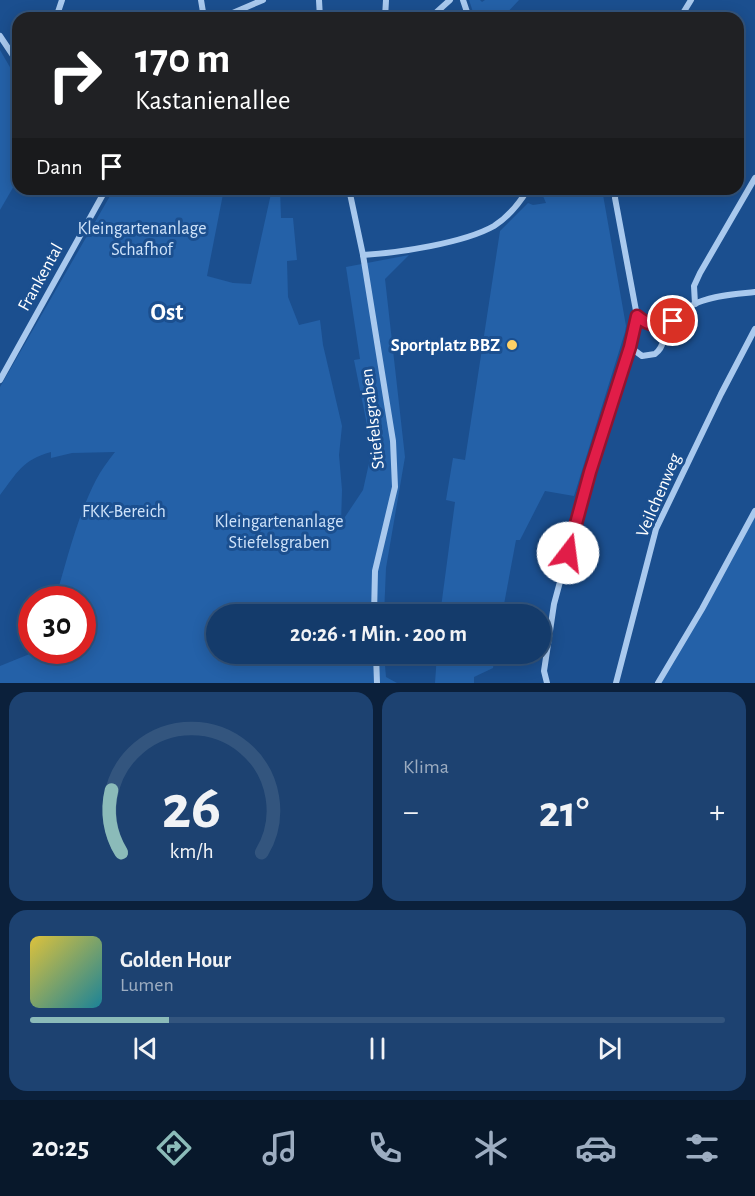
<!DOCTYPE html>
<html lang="de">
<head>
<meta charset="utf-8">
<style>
	body { margin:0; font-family:"Alegreya Sans",sans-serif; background:#1d4271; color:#f1f3f6; height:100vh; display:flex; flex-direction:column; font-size:22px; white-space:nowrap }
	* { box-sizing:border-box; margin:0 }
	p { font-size:20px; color:#9dadc1 }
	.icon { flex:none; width:33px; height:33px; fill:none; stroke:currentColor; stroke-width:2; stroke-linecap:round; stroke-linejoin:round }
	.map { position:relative; height:683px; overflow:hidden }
	.drawer { display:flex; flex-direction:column; gap:9px; padding:9px; background:#0b203b; flex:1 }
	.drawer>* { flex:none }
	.hud { position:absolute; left:12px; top:12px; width:732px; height:183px; border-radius:18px; box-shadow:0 3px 15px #0003,0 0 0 2px #33557e; background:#202124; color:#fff; overflow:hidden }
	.speed { position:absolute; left:18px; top:586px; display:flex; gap:12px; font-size:30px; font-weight:700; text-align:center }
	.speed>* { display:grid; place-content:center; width:78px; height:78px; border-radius:50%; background:#143b6b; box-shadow:0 3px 15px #0003,0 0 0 2px #33557e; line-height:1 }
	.speed .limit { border:9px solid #d22; background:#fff; color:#111 }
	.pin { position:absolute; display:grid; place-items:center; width:51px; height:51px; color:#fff; margin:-26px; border:3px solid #fff; border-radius:50%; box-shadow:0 2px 6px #0007 }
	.me { position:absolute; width:66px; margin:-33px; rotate:15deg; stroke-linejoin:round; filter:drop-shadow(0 0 4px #0008) }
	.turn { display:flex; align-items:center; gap:21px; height:126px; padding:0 24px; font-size:27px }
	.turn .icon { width:78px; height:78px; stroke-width:2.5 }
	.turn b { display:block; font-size:42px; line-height:51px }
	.then { display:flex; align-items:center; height:57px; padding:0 24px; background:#0003; gap:12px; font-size:22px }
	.big { font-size:45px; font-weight:700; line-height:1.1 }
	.drawer .tile { flex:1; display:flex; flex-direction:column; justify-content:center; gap:9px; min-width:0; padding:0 21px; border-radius:18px; background:#1d4271 }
	.drawer .dial { align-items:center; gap:0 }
	.dial svg { height:156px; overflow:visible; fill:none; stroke:#33557e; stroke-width:7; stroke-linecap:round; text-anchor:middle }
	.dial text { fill:#f1f3f6; stroke:none }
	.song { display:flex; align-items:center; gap:18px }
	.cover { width:72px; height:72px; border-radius:9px; background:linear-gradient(135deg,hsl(50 70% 55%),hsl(190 70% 35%)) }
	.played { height:6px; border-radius:3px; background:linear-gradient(90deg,#8bbbb9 20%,#33557e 20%) }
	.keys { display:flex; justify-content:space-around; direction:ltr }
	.heat { display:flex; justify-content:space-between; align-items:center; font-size:33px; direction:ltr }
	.drawer .tiles { flex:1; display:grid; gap:9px; grid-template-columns:1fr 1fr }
	.tile:last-child { grid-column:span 2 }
	.trip { position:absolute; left:206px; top:604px; width:345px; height:60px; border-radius:30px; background:#143b6b; box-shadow:0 3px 15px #0003,0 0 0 2px #33557e; font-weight:700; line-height:60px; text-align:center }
	.menu { display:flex; height:96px; justify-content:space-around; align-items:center; background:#08182b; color:#9dadc1 }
	.menu .icon { width:42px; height:42px }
	.menu .on { color:#8bbbb9 }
	.menu b { font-size:27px; color:#f1f3f6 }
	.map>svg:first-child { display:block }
	.green { fill:#2461a8 }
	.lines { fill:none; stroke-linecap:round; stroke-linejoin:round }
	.street { stroke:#a9c9ee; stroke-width:6 }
	.route-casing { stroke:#92132f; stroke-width:15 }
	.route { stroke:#e11d48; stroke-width:10 }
	.poi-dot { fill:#ffd166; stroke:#1b4f8f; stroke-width:2 }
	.labels { text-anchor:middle; stroke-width:6; stroke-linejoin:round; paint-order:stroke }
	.park-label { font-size:18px; fill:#cfe3fa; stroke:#1b4f8f }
	.street-label { font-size:18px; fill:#fff; stroke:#1b4f8f }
	.poi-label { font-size:18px; font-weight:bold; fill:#fff; stroke:#1b4f8f; text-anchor:end }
	.district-label { font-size:24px; font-weight:bold; fill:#fff; stroke:#1b4f8f }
</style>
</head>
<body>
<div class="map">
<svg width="755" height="683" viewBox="0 0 755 683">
	<rect width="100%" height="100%" fill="#1b4f8f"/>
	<g class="green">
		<polygon points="469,0 480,0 482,2 485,0 519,0 502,18 475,18"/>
		<polygon points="0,50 18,81 18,179 0,210"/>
		<path d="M114 189H224L207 276 233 283 251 284 272 189H280L281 218H293L297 260 287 261 288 297 299 325 320 320 323 345 342 426 339 455 342 490 341 523 363 490 372 450 354 360 360 359 346 267 409 255 385 279 405 457 386 568 384 615H216V654H384L386 677 397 683H0V666L37 651H82V600H55C67 560 77 517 96 480 101 470 108 461 115 452L72 453 51 458V452C22 460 17 473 0 495V387Z"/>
		<polygon points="540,189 602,189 626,326 625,332 574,496 545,491 520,540 516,540 502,615 440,615 455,502 446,500 453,458 465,460 500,231 528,203 533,205 546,203"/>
		<polygon points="755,514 755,683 661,683"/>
		<polygon points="437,654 495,654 493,668 474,677 474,683 435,683"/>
	</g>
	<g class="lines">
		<g class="street">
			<polyline points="201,0 204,18"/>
			<polyline points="319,0 320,18"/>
			<polyline points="463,0 469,18"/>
			<polyline points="56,18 62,0"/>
			<polyline points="221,18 263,0"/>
			<polyline points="385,18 386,0"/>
			<polyline points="430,18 450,0"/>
			<polyline points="680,18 691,0"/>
			<polyline points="0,36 18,63"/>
			<polyline points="349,189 363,255 393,441 395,487 375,571 374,615"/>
			<path d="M363 255C398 253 464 243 494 226 508 217 519 204 528 189"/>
			<polyline points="695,304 694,286 700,273 755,178"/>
			<path d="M637 316C668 339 673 312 699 302 716 295 737 294 755 292"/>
			<path d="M630 347 642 356 655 354C664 347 666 335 659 326"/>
			<polyline points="0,380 106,189"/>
			<polyline points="376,654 377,683"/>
			<polyline points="547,683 544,671 554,604 584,493 630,347 637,316 615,198 616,189"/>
			<polyline points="616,683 656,529 721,394 755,329"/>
			<polyline points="658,683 702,609 755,511"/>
		</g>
	</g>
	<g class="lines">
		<defs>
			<path id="route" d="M568 553 590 472 630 347 637 316C649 326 659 328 673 321"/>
		</defs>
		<use href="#route" class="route-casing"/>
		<use href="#route" class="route"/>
	</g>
	<circle class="poi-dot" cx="512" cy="345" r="6"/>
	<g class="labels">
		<g class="park-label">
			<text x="142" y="234">Kleingartenanlage<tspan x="142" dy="21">Schafhof</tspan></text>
			<text x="124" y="517">FKK-Bereich</text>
			<text x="279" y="527">Kleingartenanlage<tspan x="279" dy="21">Stiefelsgraben</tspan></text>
		</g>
		<g class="street-label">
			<text transform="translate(40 277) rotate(-61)" y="6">Frankental</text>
			<text transform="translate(372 419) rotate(-97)" y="6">Stiefelsgraben</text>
			<text transform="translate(658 495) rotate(-67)" y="6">Veilchenweg</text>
		</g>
		<g class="poi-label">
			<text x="500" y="351">Sportplatz BBZ</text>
		</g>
		<g class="district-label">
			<text x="167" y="320">Ost</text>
		</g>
	</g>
</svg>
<div class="speed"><div class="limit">30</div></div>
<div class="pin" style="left:673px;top:321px;background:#d93025"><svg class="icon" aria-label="arrive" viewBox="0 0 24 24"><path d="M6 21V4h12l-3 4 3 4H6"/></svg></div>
<svg class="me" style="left:568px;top:553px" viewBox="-20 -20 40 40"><circle r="19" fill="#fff"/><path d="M0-13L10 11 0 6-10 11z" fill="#e11d48"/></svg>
<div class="trip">20:26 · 1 Min. · 200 m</div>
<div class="hud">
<div class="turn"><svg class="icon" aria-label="right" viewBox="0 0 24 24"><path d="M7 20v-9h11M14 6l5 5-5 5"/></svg><div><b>170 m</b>Kastanienallee</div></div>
<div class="then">Dann<svg class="icon" aria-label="arrive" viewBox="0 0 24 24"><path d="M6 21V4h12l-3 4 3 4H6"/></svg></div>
</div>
</div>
<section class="drawer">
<div class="tiles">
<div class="tile dial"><svg viewBox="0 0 100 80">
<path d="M14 69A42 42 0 1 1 86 69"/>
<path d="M14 69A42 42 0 0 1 9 37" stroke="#8bbbb9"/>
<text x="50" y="56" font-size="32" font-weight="700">26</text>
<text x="50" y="72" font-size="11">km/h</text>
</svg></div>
<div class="tile"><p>Klima</p>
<div class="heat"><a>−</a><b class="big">21°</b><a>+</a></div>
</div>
<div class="tile">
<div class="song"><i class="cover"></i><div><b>Golden Hour</b><p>Lumen</p></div></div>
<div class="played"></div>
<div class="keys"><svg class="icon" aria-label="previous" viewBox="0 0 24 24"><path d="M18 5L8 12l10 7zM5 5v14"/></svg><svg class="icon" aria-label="pause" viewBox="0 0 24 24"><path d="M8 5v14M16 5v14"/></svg><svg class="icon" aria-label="next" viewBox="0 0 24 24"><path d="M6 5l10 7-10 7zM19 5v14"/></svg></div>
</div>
</div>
</section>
<nav class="menu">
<b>20:25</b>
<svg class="icon on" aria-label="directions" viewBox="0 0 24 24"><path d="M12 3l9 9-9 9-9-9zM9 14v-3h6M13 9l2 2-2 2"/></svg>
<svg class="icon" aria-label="music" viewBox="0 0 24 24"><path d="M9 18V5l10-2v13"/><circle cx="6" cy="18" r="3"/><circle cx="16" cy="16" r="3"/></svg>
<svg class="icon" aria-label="phone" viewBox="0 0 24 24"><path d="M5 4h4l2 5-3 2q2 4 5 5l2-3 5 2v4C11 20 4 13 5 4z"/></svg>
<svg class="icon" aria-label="climate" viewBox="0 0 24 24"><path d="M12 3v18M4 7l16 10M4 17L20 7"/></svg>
<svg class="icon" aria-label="car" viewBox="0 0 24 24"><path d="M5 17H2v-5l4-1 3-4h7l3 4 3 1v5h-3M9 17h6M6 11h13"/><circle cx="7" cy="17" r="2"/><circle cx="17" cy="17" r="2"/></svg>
<svg class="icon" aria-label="filters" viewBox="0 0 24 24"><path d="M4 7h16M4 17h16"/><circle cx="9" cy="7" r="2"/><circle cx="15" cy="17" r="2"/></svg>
</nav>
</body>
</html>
